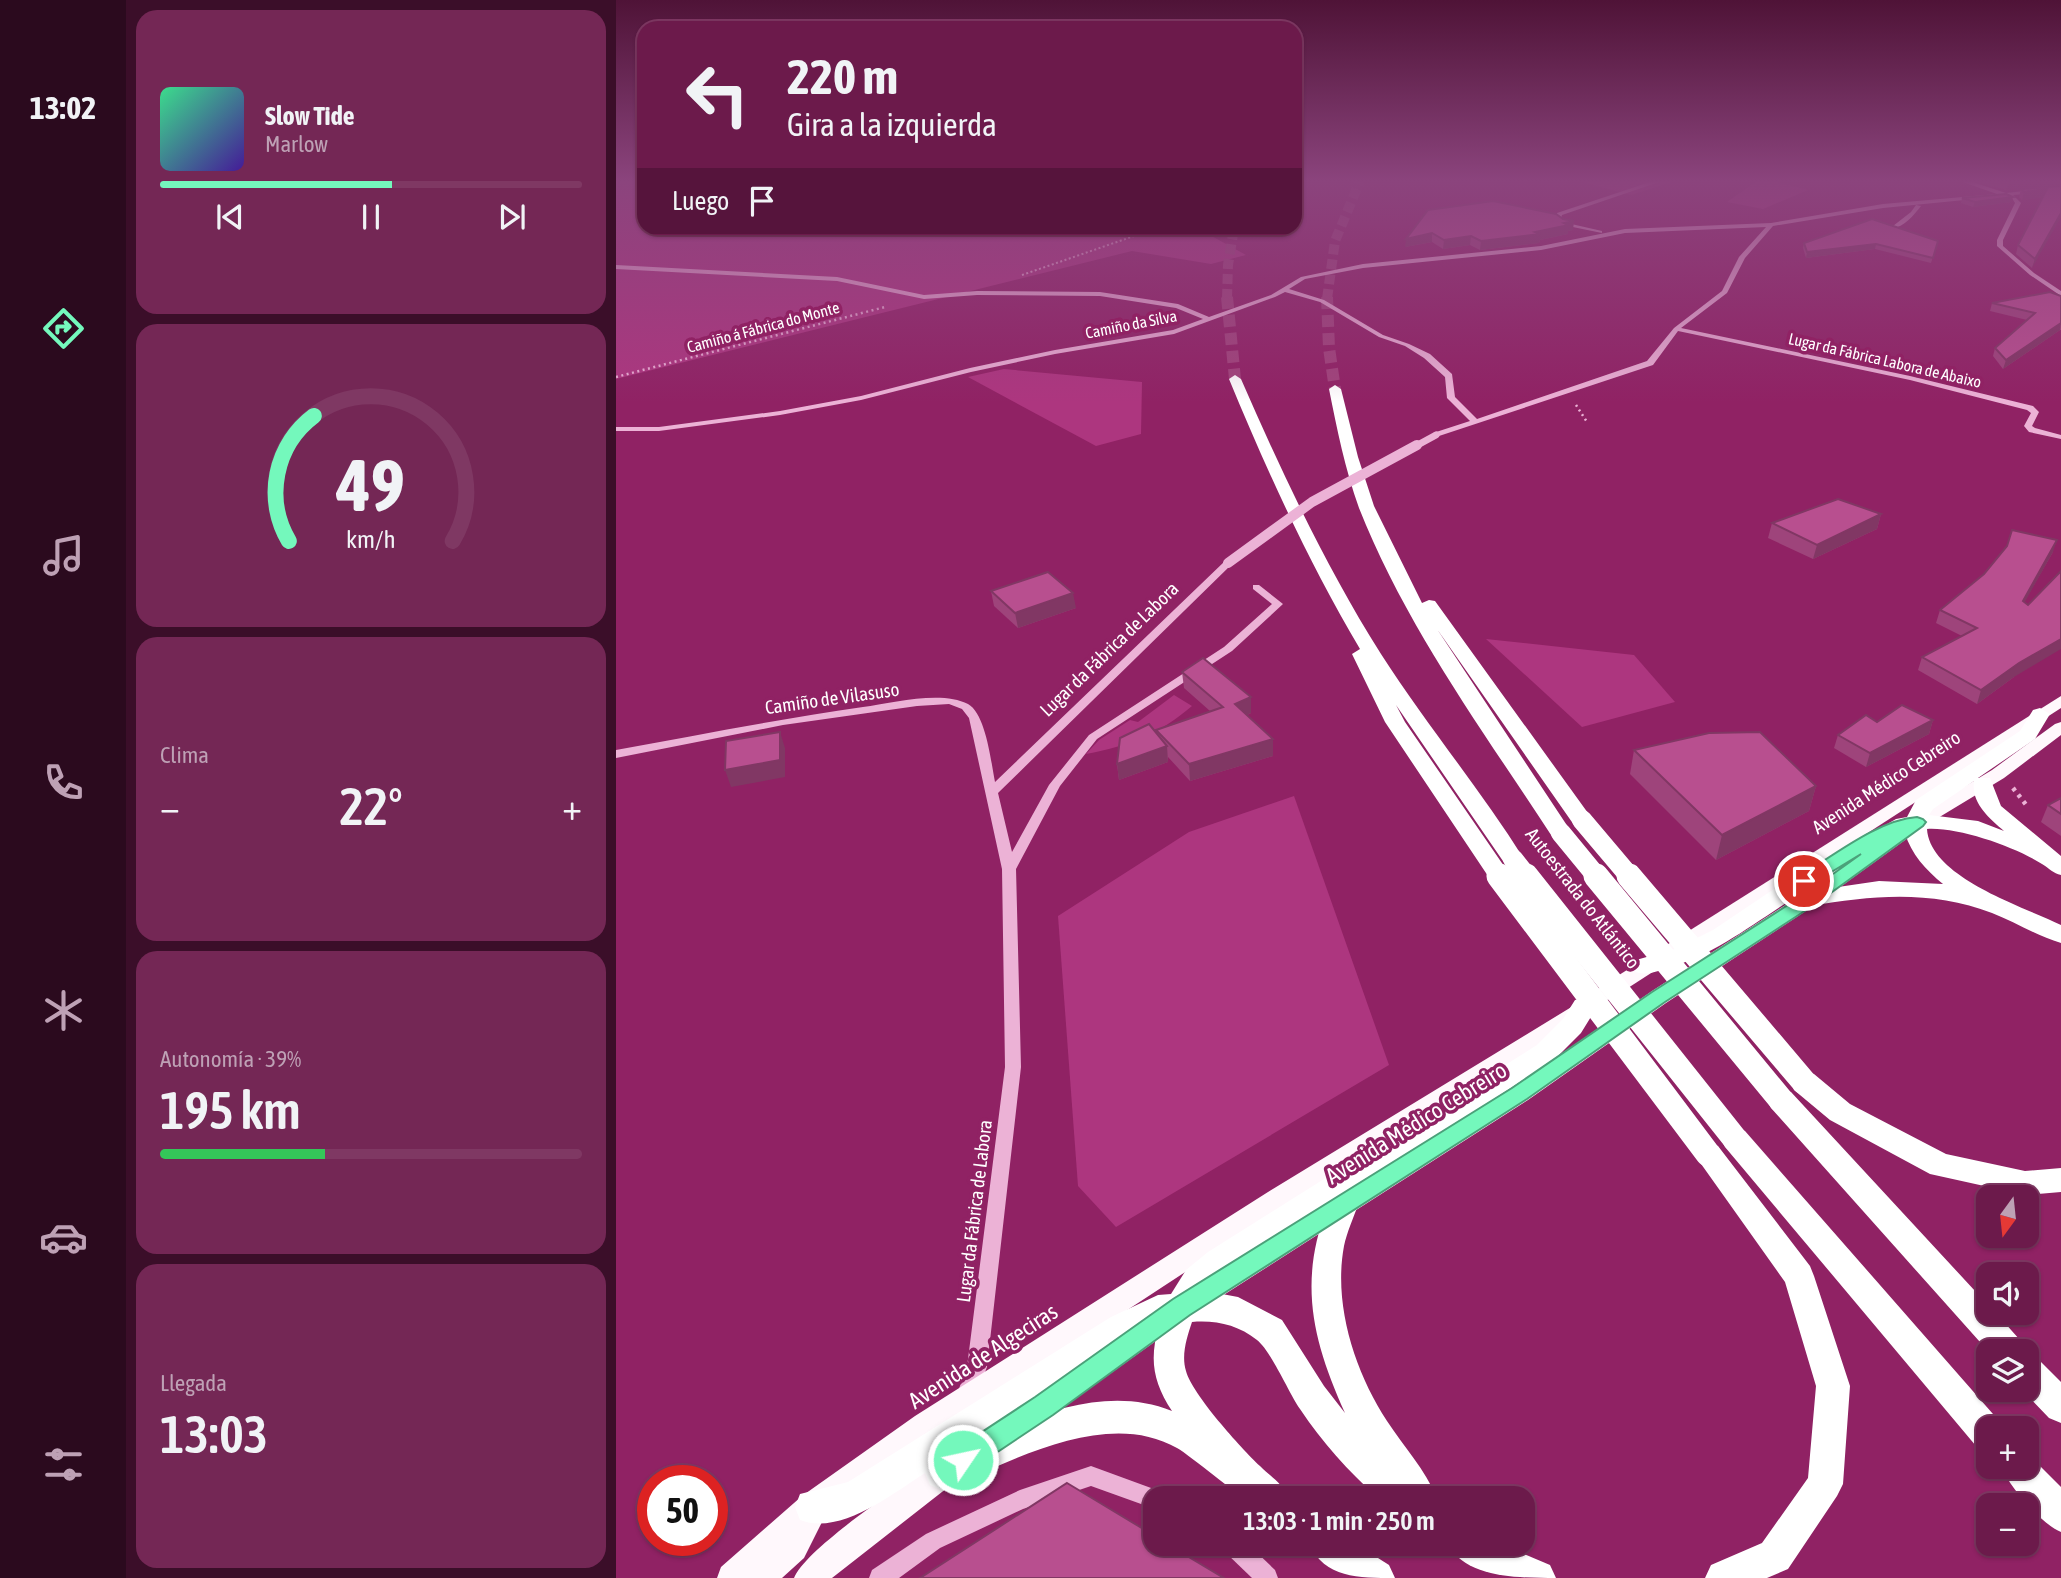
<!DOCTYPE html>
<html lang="es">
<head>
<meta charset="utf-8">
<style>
	body { margin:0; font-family:"Asap Condensed",sans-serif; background:#742755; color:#f1f3f6; height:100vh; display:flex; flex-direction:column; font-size:26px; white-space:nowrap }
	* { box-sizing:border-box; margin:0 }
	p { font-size:23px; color:#bea1b5 }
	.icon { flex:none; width:38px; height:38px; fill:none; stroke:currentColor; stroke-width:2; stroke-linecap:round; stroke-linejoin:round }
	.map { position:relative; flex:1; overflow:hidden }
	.drawer { display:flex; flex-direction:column; gap:10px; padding:10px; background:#3b0e29; width:490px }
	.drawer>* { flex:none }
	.top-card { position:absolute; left:21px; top:21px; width:665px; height:214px; border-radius:21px; box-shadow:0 2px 5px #0004,0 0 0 2px #7f3863; background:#6c1a4b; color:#f1f3f6; overflow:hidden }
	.needle { width:46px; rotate:195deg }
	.tools { position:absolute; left:1360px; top:1185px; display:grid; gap:14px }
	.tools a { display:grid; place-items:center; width:63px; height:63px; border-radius:14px; background:#6c1a4b; box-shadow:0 2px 5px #0004,0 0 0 2px #7f3863; font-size:35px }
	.speed { position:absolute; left:21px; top:1465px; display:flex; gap:14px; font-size:35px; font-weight:700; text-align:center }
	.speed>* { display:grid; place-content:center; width:91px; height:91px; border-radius:50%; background:#6c1a4b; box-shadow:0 2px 5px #0004,0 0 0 2px #7f3863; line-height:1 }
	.speed .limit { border:10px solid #d22; background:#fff; color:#111 }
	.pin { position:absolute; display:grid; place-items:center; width:60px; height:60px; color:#fff; margin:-30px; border:4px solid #fff; border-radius:50%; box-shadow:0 2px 7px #0007 }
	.me { position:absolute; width:77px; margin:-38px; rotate:56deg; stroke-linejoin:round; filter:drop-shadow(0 0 5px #0008) }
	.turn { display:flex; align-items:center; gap:24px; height:147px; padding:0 35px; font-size:32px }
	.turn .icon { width:91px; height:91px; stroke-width:2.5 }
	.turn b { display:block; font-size:49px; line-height:60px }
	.then { display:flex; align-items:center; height:66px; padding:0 35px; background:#0003; gap:14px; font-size:26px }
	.big { font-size:52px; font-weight:600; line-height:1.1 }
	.drawer .card { flex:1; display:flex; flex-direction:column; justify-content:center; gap:10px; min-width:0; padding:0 24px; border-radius:21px; background:#742755 }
	.drawer .dial { align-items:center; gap:0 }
	.dial svg { height:182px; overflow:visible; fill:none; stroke:#7f3863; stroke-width:7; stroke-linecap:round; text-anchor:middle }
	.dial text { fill:#f1f3f6; stroke:none }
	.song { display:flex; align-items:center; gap:21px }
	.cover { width:84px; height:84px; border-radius:10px; background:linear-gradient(135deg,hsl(150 70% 55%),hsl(260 70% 35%)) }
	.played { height:7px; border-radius:4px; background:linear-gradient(90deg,#74f8bc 55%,#7f3863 55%) }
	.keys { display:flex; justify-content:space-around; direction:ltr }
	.heat { display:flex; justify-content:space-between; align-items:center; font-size:38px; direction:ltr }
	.charge { height:10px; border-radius:5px; background:linear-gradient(90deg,#34c759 39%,#7f3863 0) }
	.trip { position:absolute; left:527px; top:1486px; width:392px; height:70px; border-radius:21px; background:#6c1a4b; box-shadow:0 2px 5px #0004,0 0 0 2px #7f3863; font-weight:600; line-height:70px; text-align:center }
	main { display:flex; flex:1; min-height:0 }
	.dock { display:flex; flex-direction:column; width:126px; justify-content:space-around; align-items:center; background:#2b0a1e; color:#bea1b5 }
	.dock .icon { width:49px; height:49px }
	.dock .active { color:#74f8bc }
	.dock b { font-size:32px; color:#f1f3f6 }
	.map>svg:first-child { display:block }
	.green { fill:#ad367f }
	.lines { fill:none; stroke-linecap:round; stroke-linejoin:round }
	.highway-tunnel-far1 { stroke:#a1437b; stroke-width:10; stroke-dasharray:10 5; stroke-linecap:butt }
	.highway-tunnel { stroke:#a1437b; stroke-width:12; stroke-dasharray:12 6; stroke-linecap:butt }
	.path-far2 { stroke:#ecb2d6; stroke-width:2; stroke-dasharray:2 2.5; stroke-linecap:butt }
	.path-far1 { stroke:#ecb2d6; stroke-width:2.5; stroke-dasharray:2 3.5; stroke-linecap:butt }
	.path { stroke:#ecb2d6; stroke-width:4.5; stroke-dasharray:3.5 5; stroke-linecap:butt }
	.minor { fill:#ecb2d6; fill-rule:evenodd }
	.major { fill:#fff8fc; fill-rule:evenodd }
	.highway { fill:#fff; fill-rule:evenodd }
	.minor-bridge-far1 { stroke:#ecb2d6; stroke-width:7 }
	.minor-bridge { stroke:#ecb2d6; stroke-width:10 }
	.highway-bridge-far1 { stroke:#fff; stroke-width:20 }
	.highway-bridge { stroke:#fff; stroke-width:25 }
	.wall { fill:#9e447b }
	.shaded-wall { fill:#813764 }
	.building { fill:#b84f8f; stroke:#813764; stroke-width:2 }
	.route { fill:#74f8bc; stroke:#4ba17a; stroke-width:2 }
	.labels { text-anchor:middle; stroke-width:7; stroke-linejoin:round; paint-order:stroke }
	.far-street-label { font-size:16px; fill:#fff; stroke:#902264 }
	.street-label { font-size:19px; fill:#fff; stroke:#902264 }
	.near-street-label { font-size:23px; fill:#fff; stroke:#902264 }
</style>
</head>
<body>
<main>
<nav class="dock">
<b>13:02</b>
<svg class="icon active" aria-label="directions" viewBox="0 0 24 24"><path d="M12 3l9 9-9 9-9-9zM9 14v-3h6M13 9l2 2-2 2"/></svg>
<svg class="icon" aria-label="music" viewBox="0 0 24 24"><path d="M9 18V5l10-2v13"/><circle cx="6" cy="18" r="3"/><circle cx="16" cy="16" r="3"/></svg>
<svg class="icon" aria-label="phone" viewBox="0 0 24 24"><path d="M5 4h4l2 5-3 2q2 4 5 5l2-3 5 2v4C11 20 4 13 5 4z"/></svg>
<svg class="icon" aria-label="climate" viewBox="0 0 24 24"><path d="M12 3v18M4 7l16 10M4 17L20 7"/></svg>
<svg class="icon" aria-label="car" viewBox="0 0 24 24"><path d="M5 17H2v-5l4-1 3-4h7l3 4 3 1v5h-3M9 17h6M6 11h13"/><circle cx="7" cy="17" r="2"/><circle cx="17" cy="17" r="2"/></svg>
<svg class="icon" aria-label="filters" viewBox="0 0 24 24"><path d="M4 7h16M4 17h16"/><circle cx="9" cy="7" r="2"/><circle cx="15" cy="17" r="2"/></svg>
</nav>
<section class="drawer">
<div class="card">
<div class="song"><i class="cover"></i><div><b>Slow Tide</b><p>Marlow</p></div></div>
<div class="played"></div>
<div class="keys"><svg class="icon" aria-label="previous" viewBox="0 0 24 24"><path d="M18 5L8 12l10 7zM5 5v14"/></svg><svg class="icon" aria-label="pause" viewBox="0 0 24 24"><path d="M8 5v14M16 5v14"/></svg><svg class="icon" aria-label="next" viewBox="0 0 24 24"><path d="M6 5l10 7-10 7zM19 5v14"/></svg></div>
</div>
<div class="card dial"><svg viewBox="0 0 100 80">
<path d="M14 69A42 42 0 1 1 86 69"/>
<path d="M14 69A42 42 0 0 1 25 14" stroke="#74f8bc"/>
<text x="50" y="56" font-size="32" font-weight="700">49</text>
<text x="50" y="72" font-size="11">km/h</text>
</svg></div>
<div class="card"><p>Clima</p>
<div class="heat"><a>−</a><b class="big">22°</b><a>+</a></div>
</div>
<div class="card"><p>Autonomía · 39%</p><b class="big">195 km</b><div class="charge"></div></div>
<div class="card"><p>Llegada</p><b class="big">13:03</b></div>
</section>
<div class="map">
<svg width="1445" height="1578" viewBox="0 0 1445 1578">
	<rect width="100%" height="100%" fill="#902264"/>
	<g class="green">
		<polygon points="0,181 28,181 28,228 581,228 630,255 595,264 516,251 0,379"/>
		<polygon points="963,181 1059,181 1015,195"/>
		<polygon points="1141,181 1157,181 1192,190 1147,209 1111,202"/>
		<polygon points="388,369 526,382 525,434 480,446 352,377"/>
		<polygon points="870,639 1018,655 1059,702 966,727"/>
		<path d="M558 695 576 706C543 734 513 746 470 754L483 740 514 720 522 722Z"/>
		<polygon points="678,796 773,1065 500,1227 462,1186 442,916 573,832"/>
	</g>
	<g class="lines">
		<g class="highway-tunnel-far1">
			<polyline points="611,299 612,265 618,228"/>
			<polyline points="711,299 719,241 744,181"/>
		</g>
		<g class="highway-tunnel">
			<polyline points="611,297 619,379"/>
			<polyline points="711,297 713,348 719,389"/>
		</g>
		<polyline class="path-far2" points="406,275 541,228"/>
		<g class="path-far1">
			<polyline points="0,377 269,307"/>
			<polyline points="960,405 971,422"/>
		</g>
		<polyline class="path" points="1397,788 1411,806"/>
		<g class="minor">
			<polygon points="1037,181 1046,181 946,215 945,218 951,223 986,231 986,233 947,225 939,219 941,213"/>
			<path d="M1344 181H1353L1390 193 1445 187V191L1397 195 1405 203 1387 240V246L1418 273 1445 291V296L1414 275 1381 246V240L1399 203 1396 198 1389 196 1267 208 1157 226 1129 258 1111 293 1065 328 1294 376 1417 406 1423 412 1416 426 1419 428 1445 435V439L1413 432 1408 426 1415 413 1411 410 1294 380 1062 331 1037 365 820 437H817V433L854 421 831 398 829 377 808 358 789 346 763 337 704 302 669 292 659 297 558 334 439 354 355 372 245 400 164 415 43 431H0V427H43L164 411 245 396 354 368 439 350 557 330 587 319 560 308 484 296 361 295 308 299 221 281 0 269V265L221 277 308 295 361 291 484 292 562 304 593 317 655 295 685 277 747 264 925 246 1009 229 1155 223 1267 204 1381 194ZM1150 227 1123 257 1106 291 1058 328 1031 361 861 419 839 397 836 374 814 354 793 344 767 335 708 300 673 289 689 279 747 268 925 250 1009 233Z"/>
			<path d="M1300 205 1305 206C1298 215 1288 227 1277 228V226L1295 212Z"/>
			<path d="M612 560 617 563 615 565 382 793 396 852 433 785 473 735 608 647 656 604 637 589V585H643L667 604 616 651 481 739 444 786 400 869 405 1067 371 1367 358 1401 351 1404 344 1401 341 1394 351 1367 389 1067 386 869 353 718 346 709 333 704 301 706 167 725 0 758V750C82 735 164 719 247 707 275 703 326 690 352 704 370 714 375 762 379 782L609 561Z"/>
			<polygon points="475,1466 546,1492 549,1498 539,1498 539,1509 475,1486 407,1509 324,1548 283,1578 253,1578 256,1570 310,1534 404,1490"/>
			<polygon points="606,1544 632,1544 659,1570 662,1578 636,1578 609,1552"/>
		</g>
		<g class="major">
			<polygon points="1445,696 1445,708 998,997 991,1000 984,997 981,992 984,987"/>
			<polygon points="1445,722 1445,735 1388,778 1307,827 1202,903 1050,1003 912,1100 581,1312 572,1315 563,1312 559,1303 563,1294 896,1088 1036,991 1188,893 1295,819 1376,770 1439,724"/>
			<polygon points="962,1003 970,1005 973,1011 970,1017 670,1206 319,1436 209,1516 188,1558 166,1578 101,1578 105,1567 186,1496 299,1416 652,1192"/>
			<polygon points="549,1307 558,1310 562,1319 558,1328 393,1446 383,1450 373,1446 369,1436 373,1426 540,1310"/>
			<path d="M330 1456 340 1461 345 1471 340 1481 216 1578H178C190 1548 289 1483 320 1461Z"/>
		</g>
		<g class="highway">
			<path d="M619 375 625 379C666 473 710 567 765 654 810 724 864 789 908 859L905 864 897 866 889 864 780 705 789 722 890 869 893 874 890 879 882 882 874 879 769 722 736 654 744 649C693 563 651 471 613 379Z"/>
			<path d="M719 385 725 389 742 457 758 506 806 603 813 600 819 601 977 820 974 825H958L821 629 956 833 953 838H937C868 732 790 627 743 508 729 469 721 429 713 389Z"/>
			<path d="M1424 708 1434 714 1419 739 1362 778H1374L1385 806 1445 856V875C1437 873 1434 869 1426 864 1399 847 1343 827 1311 829 1314 878 1409 907 1445 925V943C1421 936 1399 922 1376 913 1317 890 1256 895 1195 906L1187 904 1183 898 1186 893C1141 920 1103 953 1052 968 1041 971 1032 976 1020 972L1017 966 1020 960 1059 949 1097 930 1161 887 1280 819 1291 817 1300 800 1404 731 1417 710ZM1358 781C1355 803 1372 817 1388 831L1362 821 1313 815 1317 809ZM1289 833C1295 854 1310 870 1327 884L1263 881 1188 892Z"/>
			<path d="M968 998 977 1000 981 1007 965 1033 939 1059 733 1194 737 1196 742 1205C737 1219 731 1232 728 1246 717 1305 739 1372 771 1421 788 1447 809 1469 821 1498H762C732 1471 706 1442 684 1409 673 1393 655 1351 641 1340 622 1325 600 1320 576 1322 571 1337 565 1355 570 1371 576 1394 625 1448 644 1466 655 1477 666 1483 673 1498 659 1498 643 1501 630 1498 622 1496 575 1456 561 1448 489 1407 393 1463 326 1490L314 1485 309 1473C276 1494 224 1536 184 1520L179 1507 184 1494 232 1482 495 1317 542 1295 555 1294 570 1270 592 1252 921 1045 947 1019 959 1000ZM711 1208C682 1283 697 1342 729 1413L708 1386 666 1320 622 1297 590 1291 614 1272ZM543 1326C533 1359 537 1382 556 1411 489 1384 418 1416 356 1442L517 1339Z"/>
			<polygon points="1188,1071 1198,1074 1234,1104 1330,1154 1409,1171 1445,1168 1445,1192 1409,1195 1314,1174 1214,1120 1178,1090 1175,1082 1178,1074"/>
			<polygon points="1165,1089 1175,1092 1372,1305 1372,1312 1379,1312 1404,1340 1409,1351 1372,1351 1155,1108 1151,1100 1155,1092"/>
			<polygon points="1119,1127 1129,1131 1384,1422 1387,1428 1372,1428 1372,1451 1360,1446 1109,1147 1105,1139 1109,1131"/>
			<polygon points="1092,1142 1102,1146 1194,1266 1198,1276 1234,1386 1227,1484 1221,1496 1172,1569 1151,1578 1089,1578 1095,1565 1146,1543 1192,1478 1200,1386 1169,1282 1078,1154 1082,1146"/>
			<polygon points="1410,1354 1422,1359 1445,1382 1445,1423 1433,1418 1406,1390 1410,1390"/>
			<path d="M1410 1452 1445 1487V1532C1424 1523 1394 1488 1385 1466H1410Z"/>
			<path d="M693 1544H740L773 1565 779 1578C742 1578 709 1578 693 1544Z"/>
			<path d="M832 1544H884L934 1565 940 1578C903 1578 849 1578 832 1544Z"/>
		</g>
		<polyline class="minor-bridge-far1" points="798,447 820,435"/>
		<polyline class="minor-bridge" points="612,563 696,502 801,445"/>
		<g class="highway-bridge-far1">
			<polyline points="966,820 1015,878"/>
			<polyline points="945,833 982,878"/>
			<polyline points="897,859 912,878"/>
			<polyline points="882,874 885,878"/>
		</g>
		<g class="highway-bridge">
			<polyline points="883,876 1092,1154"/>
			<polyline points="910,876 1119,1139"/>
			<polyline points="980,876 1165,1100"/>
			<polyline points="1013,876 1188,1082"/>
		</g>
	</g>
	<g class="wall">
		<polygon points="1358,181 1445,181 1390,190"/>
		<polygon points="1445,186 1416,268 1400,254 1402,245 1427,197 1406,200 1403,197 1405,189"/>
		<polygon points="1346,198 1395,202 1357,207 1345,203"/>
		<polygon points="877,201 957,230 952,231 952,234 924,240 923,243 864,250 854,245 827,249 816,242 789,247"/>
		<polygon points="1322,241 1315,263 1259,249 1190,258 1187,248 1188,243"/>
		<polygon points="1445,296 1445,330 1444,330 1387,369 1377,356 1379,348 1411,320 1374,311 1376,303"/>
		<polygon points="1265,514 1261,529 1197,559 1152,538 1156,523"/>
		<polygon points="1437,552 1408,602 1398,677 1361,704 1302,670 1306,657 1346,636 1320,623 1324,610"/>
		<polygon points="375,591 460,608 402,628 378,606"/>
		<polygon points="566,672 635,697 635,713 631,715 657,739 657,756 574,781 552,757 552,762 503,780 501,764 541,734 540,730 594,711 568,688"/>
		<polygon points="1317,720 1313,734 1250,767 1218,748 1222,735 1261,722"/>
		<polygon points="1018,750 1200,786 1193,811 1100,860 1014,774"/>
		<polygon points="1445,798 1445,836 1425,822 1432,805"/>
	</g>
	<g class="shaded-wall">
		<polygon points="1404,181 1445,181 1445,185 1390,190 1393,182"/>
		<polygon points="1431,189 1429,197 1406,200 1408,192"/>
		<polygon points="1397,197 1395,202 1357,207 1359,202"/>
		<polygon points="1445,213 1445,217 1416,268 1419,259"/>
		<polygon points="958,221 957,230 952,231 952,234 924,240 923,243 864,250 865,241 919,232"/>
		<polygon points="816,233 816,242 789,247 790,239"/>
		<polygon points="855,236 854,245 827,249 828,240"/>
		<polygon points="1260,244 1259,249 1190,258 1191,252"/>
		<polygon points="1445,323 1444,330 1387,369 1390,360"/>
		<polygon points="1265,514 1261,529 1197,559 1201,545"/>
		<polygon points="1441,540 1437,552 1402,614 1407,601"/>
		<polygon points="457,593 460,608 402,628 399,613"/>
		<polygon points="1445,639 1445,649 1398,677 1361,704 1365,690 1403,663"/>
		<polygon points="635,697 635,713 620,720 619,704"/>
		<polygon points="1317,720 1313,734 1250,767 1254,753"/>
		<polygon points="164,732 169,748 169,777 115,787 109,770"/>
		<polygon points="657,739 657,756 574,781 573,764"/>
		<polygon points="551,746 552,762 503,780 501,764"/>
		<polygon points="1200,786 1193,811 1100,860 1106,835"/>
	</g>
	<g class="building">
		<polygon points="1445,186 1445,213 1419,259 1402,245 1431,189 1408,192 1405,189"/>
		<polygon points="1390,194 1397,197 1359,202 1346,198"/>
		<polygon points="877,201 940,214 947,219 958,221 948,223 953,225 919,232 924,234 865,241 855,236 828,240 816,233 790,239 812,210"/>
		<polygon points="1256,219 1322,241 1317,258 1260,244 1191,252 1188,243"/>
		<polygon points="1434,292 1445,296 1445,323 1390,360 1379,348 1419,313 1376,303"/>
		<polygon points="1222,499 1265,514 1201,545 1156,523"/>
		<polygon points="1396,530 1441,540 1407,601 1412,605 1445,571 1445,639 1403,663 1365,690 1306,657 1361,628 1324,610 1368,574 1391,546"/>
		<polygon points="432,572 457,593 399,613 375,591"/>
		<polygon points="587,658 635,697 619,704 657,739 573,764 540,730 607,707 566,672"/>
		<polygon points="1286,705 1317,720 1254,753 1222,735 1250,715 1261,722"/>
		<polygon points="533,724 551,746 501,764 504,738"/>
		<polygon points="164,732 164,760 109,770 110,741"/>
		<polygon points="1144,732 1200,786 1106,835 1018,750 1093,733"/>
		<polygon points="1445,798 1445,814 1432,805"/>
		<polygon points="451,1483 539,1536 539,1544 551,1544 608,1578 304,1578"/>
	</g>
	<linearGradient id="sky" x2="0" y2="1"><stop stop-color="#4f1337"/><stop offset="0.45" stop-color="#8b447d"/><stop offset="1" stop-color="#8b447d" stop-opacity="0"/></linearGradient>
	<rect width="1445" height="402" fill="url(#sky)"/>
	<path class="route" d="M1301 817 1307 819 1310 822 1307 826 1201 903 1049 1002 911 1099 574 1315 437 1415 356 1469 347 1473 337 1469 334 1460 337 1451 419 1397 557 1299 896 1088 1036 992 1189 894 1245 854 1194 885H1182L1179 881 1182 877C1216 857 1261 820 1301 817Z"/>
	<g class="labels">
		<g class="far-street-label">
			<text transform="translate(515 324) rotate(-11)" y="6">Camiño da Silva</text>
			<text transform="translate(147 327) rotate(-15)" y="6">Camiño á Fábrica do Monte</text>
			<text transform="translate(1269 360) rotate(13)" y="6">Lugar da Fábrica Labora de Abaixo</text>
		</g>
		<g class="street-label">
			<text transform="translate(493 649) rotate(-44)" y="7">Lugar da Fábrica de Labora</text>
			<text transform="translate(216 698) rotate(-8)" y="7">Camiño de Vilasuso</text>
			<text transform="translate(1270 782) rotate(-33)" y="7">Avenida Médico Cebreiro</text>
			<text transform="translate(967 898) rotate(52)" y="7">Autoestrada do Atlántico</text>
			<text transform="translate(358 1211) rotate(-83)" y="7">Lugar da Fábrica de Labora</text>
		</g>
		<g class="near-street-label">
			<text transform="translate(800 1123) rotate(-32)" y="8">Avenida Médico Cebreiro</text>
			<text transform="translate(367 1356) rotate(-33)" y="8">Avenida de Algeciras</text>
		</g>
	</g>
</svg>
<div class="tools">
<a><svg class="needle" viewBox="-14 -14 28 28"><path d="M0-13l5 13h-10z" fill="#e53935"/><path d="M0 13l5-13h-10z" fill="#bea1b5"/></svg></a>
<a><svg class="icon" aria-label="sound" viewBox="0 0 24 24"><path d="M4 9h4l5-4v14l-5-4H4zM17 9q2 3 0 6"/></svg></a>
<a><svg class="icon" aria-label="layers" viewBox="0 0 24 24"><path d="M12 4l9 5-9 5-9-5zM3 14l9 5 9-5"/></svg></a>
<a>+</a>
<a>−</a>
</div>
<div class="speed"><div class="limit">50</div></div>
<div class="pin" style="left:1188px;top:881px;background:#d93025"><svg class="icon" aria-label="arrive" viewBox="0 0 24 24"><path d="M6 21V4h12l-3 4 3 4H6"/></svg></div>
<svg class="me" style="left:347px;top:1460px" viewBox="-20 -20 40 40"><circle r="17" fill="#74f8bc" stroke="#fff" stroke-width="3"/><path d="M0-11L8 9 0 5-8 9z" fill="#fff"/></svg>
<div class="trip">13:03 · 1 min · 250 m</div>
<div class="top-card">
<div class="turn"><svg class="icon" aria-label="left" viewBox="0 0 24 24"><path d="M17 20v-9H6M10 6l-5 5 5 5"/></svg><div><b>220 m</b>Gira a la izquierda</div></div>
<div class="then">Luego<svg class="icon" aria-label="arrive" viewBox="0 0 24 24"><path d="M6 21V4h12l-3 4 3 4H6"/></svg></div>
</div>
</div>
</main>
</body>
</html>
